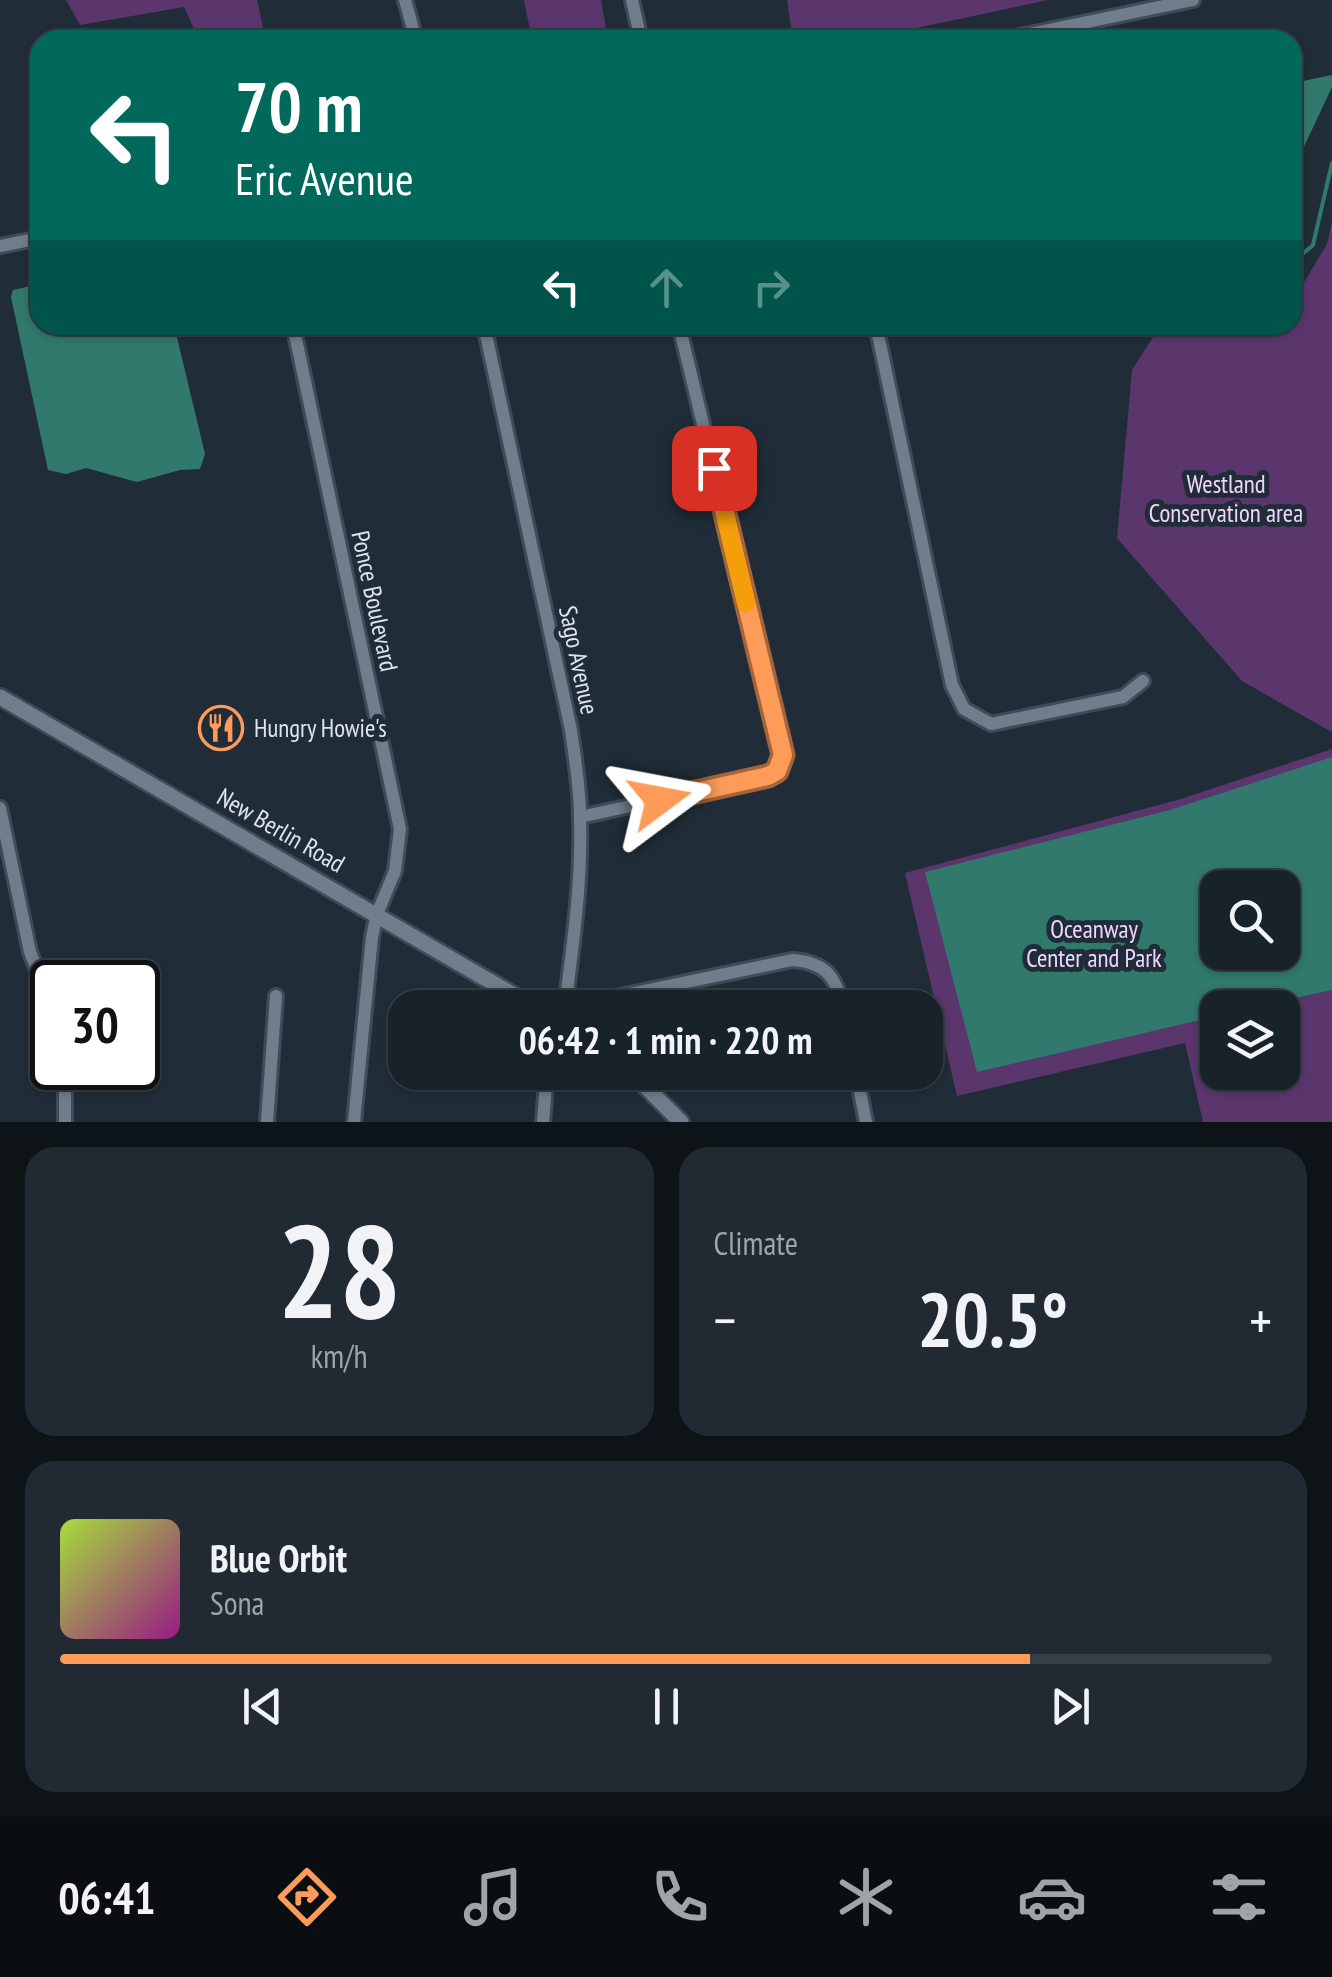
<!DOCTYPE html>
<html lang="en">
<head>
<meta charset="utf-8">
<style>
	body { margin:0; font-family:"PT Sans Narrow",sans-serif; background:#212a32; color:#f1f3f6; height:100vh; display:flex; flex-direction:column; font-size:38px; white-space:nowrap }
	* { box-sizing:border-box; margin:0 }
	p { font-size:32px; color:#9fa4a8 }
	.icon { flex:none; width:55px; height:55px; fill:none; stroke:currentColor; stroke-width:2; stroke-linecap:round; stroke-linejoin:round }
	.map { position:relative; height:1122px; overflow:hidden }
	.drawer { display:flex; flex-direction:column; gap:25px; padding:25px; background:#0d1317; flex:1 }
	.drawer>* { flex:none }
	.guide { position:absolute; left:30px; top:30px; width:1272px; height:305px; border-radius:30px; box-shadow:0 2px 8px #0004,0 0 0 2px #363f47; background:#00695c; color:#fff; overflow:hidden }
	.buttons { position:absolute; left:1200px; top:870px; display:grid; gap:20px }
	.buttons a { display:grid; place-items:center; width:100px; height:100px; border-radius:20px; background:#18222a; box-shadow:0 2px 8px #0004,0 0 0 2px #363f47; font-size:50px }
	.speed { position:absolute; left:30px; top:960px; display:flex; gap:20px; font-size:50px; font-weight:700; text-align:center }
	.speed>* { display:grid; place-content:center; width:130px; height:130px; border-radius:50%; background:#18222a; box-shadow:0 2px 8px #0004,0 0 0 2px #363f47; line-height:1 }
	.speed .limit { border:5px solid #111; border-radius:15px; background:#fff; color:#111 }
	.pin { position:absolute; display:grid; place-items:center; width:85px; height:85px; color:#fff; margin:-42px; border-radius:20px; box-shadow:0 5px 15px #0006 }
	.me { position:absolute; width:110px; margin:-55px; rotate:77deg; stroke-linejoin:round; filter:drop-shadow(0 0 8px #0008) }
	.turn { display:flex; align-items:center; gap:35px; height:210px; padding:0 40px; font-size:45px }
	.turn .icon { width:130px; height:130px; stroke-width:2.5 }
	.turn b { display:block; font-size:70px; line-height:85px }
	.lanes { display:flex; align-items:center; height:95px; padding:0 40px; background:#0003; justify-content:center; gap:50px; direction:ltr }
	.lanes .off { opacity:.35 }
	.big { font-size:75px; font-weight:700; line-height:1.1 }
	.drawer .card { flex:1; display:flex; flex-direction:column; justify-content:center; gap:15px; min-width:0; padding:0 35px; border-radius:30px; background:#212a32 }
	.drawer .dial { align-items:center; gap:0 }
	.dial b { font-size:130px; line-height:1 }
	.song { display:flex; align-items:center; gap:30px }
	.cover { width:120px; height:120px; border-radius:15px; background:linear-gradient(135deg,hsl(80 70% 55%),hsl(310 70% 35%)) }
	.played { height:10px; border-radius:5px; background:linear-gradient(90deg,#fe9b59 80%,#363f47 80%) }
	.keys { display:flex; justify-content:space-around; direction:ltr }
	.heat { display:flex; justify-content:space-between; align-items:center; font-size:55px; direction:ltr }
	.drawer .tiles { flex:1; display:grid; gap:25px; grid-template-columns:1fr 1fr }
	.card:last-child { grid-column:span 2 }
	.trip { position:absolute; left:388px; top:990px; width:555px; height:100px; border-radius:30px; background:#18222a; box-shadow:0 2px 8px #0004,0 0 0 2px #363f47; font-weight:700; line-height:100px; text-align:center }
	.dock { display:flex; height:160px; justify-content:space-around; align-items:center; background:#0a0e11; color:#9fa4a8 }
	.dock .icon { width:70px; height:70px }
	.dock .selected { color:#fe9b59 }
	.dock b { font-size:45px; color:#f1f3f6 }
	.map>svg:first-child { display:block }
	.green { fill:#5a366c; fill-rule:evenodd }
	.water { fill:#31786d; fill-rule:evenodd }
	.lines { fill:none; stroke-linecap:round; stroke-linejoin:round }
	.stream { stroke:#31786d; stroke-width:4 }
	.minor-casing { stroke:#404b55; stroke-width:18 }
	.tertiary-casing { stroke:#404b55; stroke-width:20 }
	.minor { stroke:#6f7d8c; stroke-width:12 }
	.tertiary { stroke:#6f7d8c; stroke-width:15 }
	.route-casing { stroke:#a5653a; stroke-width:25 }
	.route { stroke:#fe9b59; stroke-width:18 }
	.slow { stroke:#f59e0b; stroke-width:18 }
	.labels { text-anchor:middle; stroke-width:10; stroke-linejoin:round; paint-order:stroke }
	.park-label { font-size:25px; fill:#f0d6fe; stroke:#202d38 }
	.street-label { font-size:25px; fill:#dde5ed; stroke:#202d38 }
	.poi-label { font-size:25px; fill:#dde5ed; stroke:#202d38; text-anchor:start }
</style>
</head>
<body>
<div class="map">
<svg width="1332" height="1122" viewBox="0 0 1332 1122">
	<rect width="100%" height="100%" fill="#202d38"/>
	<g class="green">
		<polygon points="66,0 257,0 266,40 199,40 184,7 80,25"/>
		<polygon points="524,0 601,0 608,40 532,40"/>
		<polygon points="787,0 1048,0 860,40 793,40"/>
		<polygon points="1332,221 1332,731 1330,731 1242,681 1117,538 1132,370 1161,325 1292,325 1293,281 1305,281 1327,244"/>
		<path d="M1332 749V1122H1203L1185 1043 957 1096 905 873 1181 799ZM1218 888H1282V952H1218ZM1218 1008H1282V1072H1218Z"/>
	</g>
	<g class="water">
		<polygon points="1332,75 1332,87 1302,151 1293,207 1293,83"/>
		<polygon points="40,284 40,325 174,325 205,454 200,469 180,470 137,482 86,468 66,474 48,470 11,297 13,290"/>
		<path d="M1332 757V990L1256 1007 1218 1008 1217 1016 977 1072 925 872 1170 810ZM1218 888H1282V952H1218Z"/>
	</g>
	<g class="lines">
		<polyline class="stream" points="1292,263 1313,245 1332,163"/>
		<defs>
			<g id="minor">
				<polyline points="405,0 416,40"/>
				<polyline points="632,0 641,40"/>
				<polyline points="1001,40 1193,0"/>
				<polyline points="0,246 40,238"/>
				<polyline points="293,325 400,829 395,871 377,914 372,937 354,1122"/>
				<path d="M484 325 571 730C575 759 580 788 580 817 582 877 574 938 566 998L562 1008"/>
				<polyline points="876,325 952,685 964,709 991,724 1123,697 1143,681"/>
				<polyline points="0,808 30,952 52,1009"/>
				<polyline points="580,817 768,776 777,771 783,755 679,325"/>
				<path d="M615 997 792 960C825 962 836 976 843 1008"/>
				<polyline points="65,1068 65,1122"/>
				<polyline points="856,1072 866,1122"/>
				<polyline points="267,1122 276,996"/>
				<polyline points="543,1122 547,1072"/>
			</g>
			<g id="tertiary">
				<polyline points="0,697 536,1008"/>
				<polyline points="631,1072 681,1122"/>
			</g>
		</defs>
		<use href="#minor" class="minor-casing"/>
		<use href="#tertiary" class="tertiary-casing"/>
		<use href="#minor" class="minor"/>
		<use href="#tertiary" class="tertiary"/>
	</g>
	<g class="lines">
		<defs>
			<polyline id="route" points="660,800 768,776 777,771 783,755 714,468"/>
		</defs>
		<use href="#route" class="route-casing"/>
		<use href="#route" class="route"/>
		<polyline class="slow" points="726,519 746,603"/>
	</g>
	<defs>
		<symbol id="restaurant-ring" viewBox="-11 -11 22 22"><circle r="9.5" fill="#202d38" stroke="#fe9b59" stroke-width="1.5"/><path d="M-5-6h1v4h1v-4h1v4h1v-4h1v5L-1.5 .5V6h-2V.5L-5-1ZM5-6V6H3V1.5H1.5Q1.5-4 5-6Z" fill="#fe9b59"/></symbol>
	</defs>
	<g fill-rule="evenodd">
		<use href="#restaurant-ring" x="196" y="703" width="50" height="50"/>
	</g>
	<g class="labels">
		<g class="park-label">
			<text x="1226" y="493">Westland<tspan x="1226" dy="29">Conservation area</tspan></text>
			<text x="1094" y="938">Oceanway<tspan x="1094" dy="29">Center and Park</tspan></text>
		</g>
		<g class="street-label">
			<text transform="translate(375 601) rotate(78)" y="9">Ponce Boulevard</text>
			<text transform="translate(579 660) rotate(78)" y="9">Sago Avenue</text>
			<text transform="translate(281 830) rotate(30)" y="9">New Berlin Road</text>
		</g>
		<g class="poi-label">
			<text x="254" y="737">Hungry Howie's</text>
		</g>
	</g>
</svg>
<div class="buttons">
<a><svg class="icon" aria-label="search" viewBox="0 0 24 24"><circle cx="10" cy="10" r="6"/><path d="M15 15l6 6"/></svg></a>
<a><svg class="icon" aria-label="layers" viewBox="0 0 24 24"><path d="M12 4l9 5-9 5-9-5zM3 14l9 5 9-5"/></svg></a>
</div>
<div class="speed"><div class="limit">30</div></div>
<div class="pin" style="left:714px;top:468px;background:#d93025"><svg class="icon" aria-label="arrive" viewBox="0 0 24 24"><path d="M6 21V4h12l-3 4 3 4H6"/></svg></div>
<svg class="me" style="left:660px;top:800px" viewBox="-20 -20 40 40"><path d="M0-17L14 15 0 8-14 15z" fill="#fe9b59" stroke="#fff" stroke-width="4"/></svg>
<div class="trip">06:42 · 1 min · 220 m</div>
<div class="guide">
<div class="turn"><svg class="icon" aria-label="left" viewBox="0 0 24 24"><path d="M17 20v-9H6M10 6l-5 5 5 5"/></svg><div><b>70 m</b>Eric Avenue</div></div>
<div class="lanes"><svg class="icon" aria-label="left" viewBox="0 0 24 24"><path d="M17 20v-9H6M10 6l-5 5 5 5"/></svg><svg class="icon off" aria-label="ahead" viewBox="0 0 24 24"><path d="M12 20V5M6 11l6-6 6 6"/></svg><svg class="icon off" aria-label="right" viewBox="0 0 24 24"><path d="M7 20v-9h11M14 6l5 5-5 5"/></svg></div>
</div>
</div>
<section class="drawer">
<div class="tiles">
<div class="card dial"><b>28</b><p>km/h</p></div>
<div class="card"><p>Climate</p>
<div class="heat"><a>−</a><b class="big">20.5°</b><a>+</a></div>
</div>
<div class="card">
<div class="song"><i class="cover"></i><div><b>Blue Orbit</b><p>Sona</p></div></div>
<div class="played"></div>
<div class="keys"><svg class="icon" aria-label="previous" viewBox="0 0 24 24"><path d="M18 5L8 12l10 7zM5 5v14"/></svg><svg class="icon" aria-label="pause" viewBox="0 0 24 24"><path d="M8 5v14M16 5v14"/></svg><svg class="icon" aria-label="next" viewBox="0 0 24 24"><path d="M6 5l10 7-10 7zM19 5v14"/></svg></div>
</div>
</div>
</section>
<nav class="dock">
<b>06:41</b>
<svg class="icon selected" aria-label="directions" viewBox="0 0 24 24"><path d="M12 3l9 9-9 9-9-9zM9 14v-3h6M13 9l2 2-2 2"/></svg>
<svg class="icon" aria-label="music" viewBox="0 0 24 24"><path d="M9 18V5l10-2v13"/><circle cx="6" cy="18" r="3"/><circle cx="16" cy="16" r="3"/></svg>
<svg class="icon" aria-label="phone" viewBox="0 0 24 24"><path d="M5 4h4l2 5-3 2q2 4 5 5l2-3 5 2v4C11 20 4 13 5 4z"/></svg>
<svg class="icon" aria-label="climate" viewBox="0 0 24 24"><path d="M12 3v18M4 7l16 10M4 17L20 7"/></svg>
<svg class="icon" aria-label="car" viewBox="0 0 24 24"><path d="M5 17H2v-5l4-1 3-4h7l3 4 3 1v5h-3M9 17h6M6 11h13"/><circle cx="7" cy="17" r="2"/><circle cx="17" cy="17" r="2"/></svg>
<svg class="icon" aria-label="filters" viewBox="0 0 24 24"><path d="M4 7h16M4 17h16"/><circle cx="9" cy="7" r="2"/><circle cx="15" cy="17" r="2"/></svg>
</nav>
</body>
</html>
